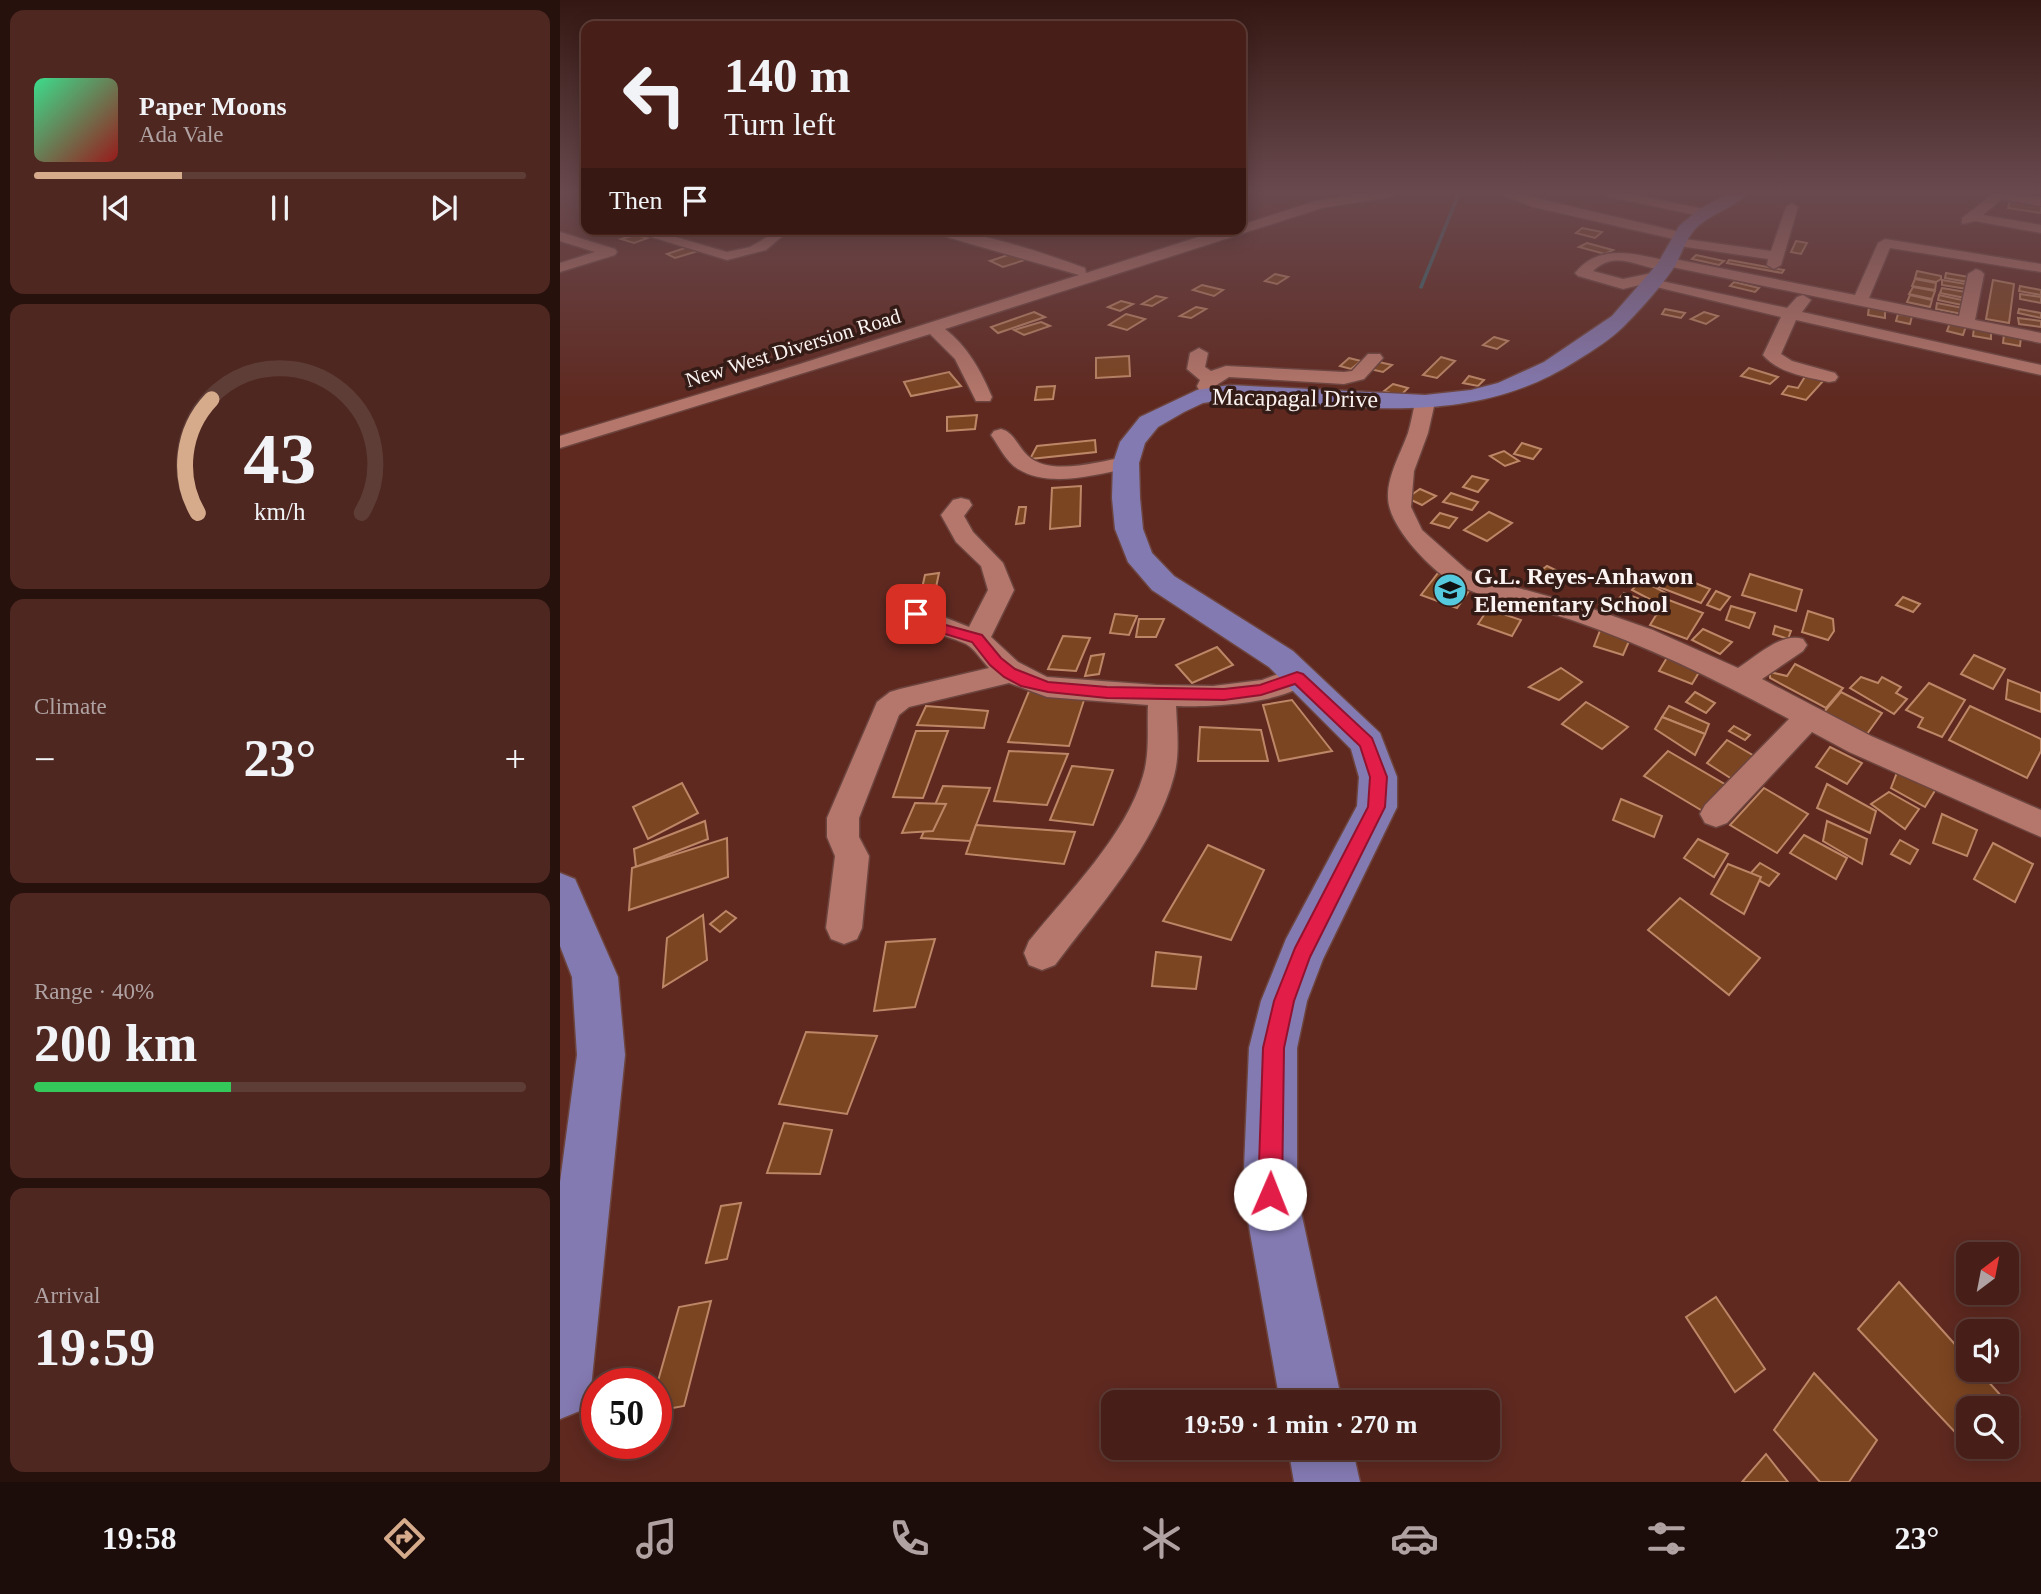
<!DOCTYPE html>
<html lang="en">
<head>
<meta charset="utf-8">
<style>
	body { margin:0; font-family:"Times New Roman",serif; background:#4e2721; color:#f1f3f6; height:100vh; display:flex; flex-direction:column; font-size:26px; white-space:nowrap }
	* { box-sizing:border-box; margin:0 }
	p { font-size:23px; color:#b0a2a2 }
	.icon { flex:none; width:38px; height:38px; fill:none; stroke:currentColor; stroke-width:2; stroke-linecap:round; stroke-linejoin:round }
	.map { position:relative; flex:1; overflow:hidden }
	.details { display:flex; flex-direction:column; gap:10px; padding:10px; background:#27110d; width:560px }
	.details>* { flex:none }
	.guide { position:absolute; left:21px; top:21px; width:665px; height:214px; border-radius:14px; box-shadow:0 4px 18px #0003,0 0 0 2px #5f3d37; background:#471f18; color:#f1f3f6; overflow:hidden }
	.needle { width:46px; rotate:32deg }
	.buttons { position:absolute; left:1396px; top:1242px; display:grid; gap:14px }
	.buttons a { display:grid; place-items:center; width:63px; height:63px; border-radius:14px; background:#471f18; box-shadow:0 4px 18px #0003,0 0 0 2px #5f3d37; font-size:35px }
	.speed { position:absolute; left:21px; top:1368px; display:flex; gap:14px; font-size:35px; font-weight:700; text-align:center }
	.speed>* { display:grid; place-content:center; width:91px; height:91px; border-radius:50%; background:#471f18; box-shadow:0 4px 18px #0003,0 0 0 2px #5f3d37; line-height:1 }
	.speed .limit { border:10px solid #d22; background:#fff; color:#111 }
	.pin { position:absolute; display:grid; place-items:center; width:60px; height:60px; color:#fff; margin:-30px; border-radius:14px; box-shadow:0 4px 10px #0006 }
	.me { position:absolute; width:77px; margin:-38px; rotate:1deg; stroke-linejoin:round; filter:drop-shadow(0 0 5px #0008) }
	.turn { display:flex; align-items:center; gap:24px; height:147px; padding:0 28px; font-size:32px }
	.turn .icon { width:91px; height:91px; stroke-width:2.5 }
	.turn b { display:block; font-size:49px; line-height:60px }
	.then { display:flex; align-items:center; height:66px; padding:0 28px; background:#0003; gap:14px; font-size:26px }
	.big { font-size:52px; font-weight:800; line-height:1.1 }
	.details .widget { flex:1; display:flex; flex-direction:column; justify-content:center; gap:10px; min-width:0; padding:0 24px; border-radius:14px; background:#4e2721 }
	.details .dial { align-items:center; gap:0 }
	.dial svg { height:182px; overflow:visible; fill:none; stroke:#5f3d37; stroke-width:7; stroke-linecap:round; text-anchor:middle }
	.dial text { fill:#f1f3f6; stroke:none }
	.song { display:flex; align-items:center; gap:21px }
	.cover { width:84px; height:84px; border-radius:10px; background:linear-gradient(135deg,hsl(150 70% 55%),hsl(0 70% 35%)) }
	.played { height:7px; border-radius:4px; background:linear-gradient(90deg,#d6ab8b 30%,#5f3d37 30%) }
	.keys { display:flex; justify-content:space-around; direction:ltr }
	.heat { display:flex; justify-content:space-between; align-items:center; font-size:38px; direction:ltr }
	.charge { height:10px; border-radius:5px; background:linear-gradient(90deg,#34c759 40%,#5f3d37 0) }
	.trip { position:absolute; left:541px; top:1390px; width:399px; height:70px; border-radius:14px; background:#471f18; box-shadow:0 4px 18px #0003,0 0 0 2px #5f3d37; font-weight:800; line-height:70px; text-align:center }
	.tabs { display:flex; height:112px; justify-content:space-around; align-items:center; background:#1c0c0a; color:#b0a2a2 }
	.tabs .icon { width:49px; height:49px }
	.tabs .active { color:#d6ab8b }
	.tabs b { font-size:32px; color:#f1f3f6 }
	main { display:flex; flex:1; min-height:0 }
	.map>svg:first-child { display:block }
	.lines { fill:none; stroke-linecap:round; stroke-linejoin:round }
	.stream { stroke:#326a74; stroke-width:3.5 }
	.building { fill:#7c4521; stroke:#bd8767; stroke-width:2 }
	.minor-casing { stroke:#6d453f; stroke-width:3 }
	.major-casing { stroke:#6d453f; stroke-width:3 }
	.minor { fill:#b5776b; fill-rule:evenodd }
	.major { fill:#847ab2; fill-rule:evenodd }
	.route { fill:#e11d48; stroke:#92132f; stroke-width:2 }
	.labels { text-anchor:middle; stroke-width:7; stroke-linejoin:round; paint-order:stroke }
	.far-street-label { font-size:21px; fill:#faf3f1; stroke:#341b16 }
	.street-label { font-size:24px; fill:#faf3f1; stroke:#341b16 }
	.poi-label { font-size:24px; font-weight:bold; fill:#faf3f1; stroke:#341b16; text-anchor:start }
</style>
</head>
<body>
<main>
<section class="details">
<div class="widget">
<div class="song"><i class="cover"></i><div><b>Paper Moons</b><p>Ada Vale</p></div></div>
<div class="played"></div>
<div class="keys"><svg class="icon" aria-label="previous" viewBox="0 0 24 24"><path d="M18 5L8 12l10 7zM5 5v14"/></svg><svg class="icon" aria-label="pause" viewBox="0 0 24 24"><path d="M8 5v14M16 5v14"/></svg><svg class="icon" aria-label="next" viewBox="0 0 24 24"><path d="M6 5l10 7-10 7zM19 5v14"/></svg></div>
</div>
<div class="widget dial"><svg viewBox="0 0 100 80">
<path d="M14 69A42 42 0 1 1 86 69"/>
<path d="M14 69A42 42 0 0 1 20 19" stroke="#d6ab8b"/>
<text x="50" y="56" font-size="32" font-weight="700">43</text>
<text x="50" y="72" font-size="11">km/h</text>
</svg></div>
<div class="widget"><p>Climate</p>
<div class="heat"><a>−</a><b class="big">23°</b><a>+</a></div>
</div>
<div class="widget"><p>Range · 40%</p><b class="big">200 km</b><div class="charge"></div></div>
<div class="widget"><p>Arrival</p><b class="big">19:59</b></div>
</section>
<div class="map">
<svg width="1481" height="1482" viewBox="0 0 1481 1482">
	<rect width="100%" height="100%" fill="#5f2920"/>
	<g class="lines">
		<polyline class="stream" points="861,287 899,193"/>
	</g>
	<g class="building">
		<polygon points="1450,201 1481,205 1481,213 1448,208"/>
		<polygon points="1022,228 1042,232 1035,238 1016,233"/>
		<polygon points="75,235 88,238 74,243 61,239"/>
		<polygon points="1236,241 1247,243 1241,254 1231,252"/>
		<polygon points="1027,243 1053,250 1045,254 1019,247"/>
		<polygon points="137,244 148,248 115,258 107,254"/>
		<polygon points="457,252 471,258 443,267 430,261"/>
		<polygon points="1136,255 1164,261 1159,265 1132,259"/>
		<polygon points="1169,260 1224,270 1222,273 1167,263"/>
		<polygon points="1357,271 1381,276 1381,279 1376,282 1355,278"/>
		<polygon points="1386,273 1409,277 1408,282 1385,278"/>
		<polygon points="715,274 728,277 717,284 705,281"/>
		<polygon points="1355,279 1376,283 1375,290 1352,286"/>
		<polygon points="1382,280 1406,284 1407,289 1382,285"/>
		<polygon points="1433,280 1454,284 1449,323 1426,319"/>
		<polygon points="1174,282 1199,288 1195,292 1170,286"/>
		<polygon points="642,285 663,290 654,296 633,290"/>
		<polygon points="1460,286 1481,290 1481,295 1459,291"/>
		<polygon points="1353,287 1375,291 1372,299 1349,294"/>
		<polygon points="1382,288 1406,292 1405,298 1380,293"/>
		<polygon points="1460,294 1481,297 1481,303 1460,299"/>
		<polygon points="1350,295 1372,300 1370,307 1347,302"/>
		<polygon points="1379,295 1402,300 1402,305 1378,300"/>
		<polygon points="596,296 606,298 592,306 582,304"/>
		<polygon points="561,301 573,304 560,311 548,307"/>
		<polygon points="1377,303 1403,308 1402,314 1376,309"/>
		<polygon points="636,307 646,309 631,318 620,316"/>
		<polygon points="1309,307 1325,310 1325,318 1308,315"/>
		<polygon points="1105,309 1125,313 1121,318 1102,314"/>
		<polygon points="1459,309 1481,313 1481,318 1458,313"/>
		<polygon points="474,312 485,317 438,333 431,327"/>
		<polygon points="1144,312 1158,316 1146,324 1131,319"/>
		<polygon points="566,314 585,319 567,330 549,325"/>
		<polygon points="1338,314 1352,316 1350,324 1336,321"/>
		<polygon points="1458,318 1481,321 1481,327 1459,324"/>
		<polygon points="481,322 490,326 464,335 454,330"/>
		<polygon points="1390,323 1406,326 1403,335 1387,331"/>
		<polygon points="1414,328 1431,331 1431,339 1413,336"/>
		<polygon points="1444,334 1461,337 1460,346 1443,343"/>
		<polygon points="934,337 948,341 937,349 923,345"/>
		<polygon points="569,356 570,376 536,378 536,358"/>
		<polygon points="881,357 895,361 877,378 863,375"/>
		<polygon points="789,358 801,361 791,369 780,366"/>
		<polygon points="819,362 832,365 823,372 810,369"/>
		<polygon points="1189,368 1218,377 1210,384 1181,376"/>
		<polygon points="389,372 401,386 351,396 344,382"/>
		<polygon points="1246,375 1264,380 1246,400 1222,394 1228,386 1238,388"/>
		<polygon points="909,376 924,380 918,386 903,383"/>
		<polygon points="833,384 848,388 840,396 824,391"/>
		<polygon points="495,386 493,399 475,400 477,387"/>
		<polygon points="417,415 415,429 387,431 387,417"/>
		<polygon points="535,440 536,452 470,459 477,446"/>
		<polygon points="962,443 981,449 973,459 954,454"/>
		<polygon points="944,451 959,461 945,466 930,456"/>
		<polygon points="912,476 928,480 918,492 903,487"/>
		<polygon points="521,486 520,526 490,529 492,488"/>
		<polygon points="860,489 876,496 862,505 847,498"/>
		<polygon points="891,493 918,502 912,510 883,502"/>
		<polygon points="459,507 466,507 464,523 456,524"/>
		<polygon points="929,512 952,523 927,541 904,530"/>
		<polygon points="880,513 897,518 889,528 871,523"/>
		<polygon points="987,566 1008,576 996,586 975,575"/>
		<polygon points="379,573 375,592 361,593 365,575"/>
		<polygon points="878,573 913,585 897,608 861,595"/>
		<polygon points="1110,573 1150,589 1141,603 1099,587"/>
		<polygon points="1190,574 1242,590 1236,611 1182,595"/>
		<polygon points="1081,580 1106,593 1097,603 1072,590"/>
		<polygon points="1156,591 1170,597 1160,610 1147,605"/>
		<polygon points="1064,593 1082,600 1073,613 1053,605"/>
		<polygon points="1343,597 1360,604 1353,612 1336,605"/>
		<polygon points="1106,599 1143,613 1127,639 1090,625"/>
		<polygon points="1171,606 1195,613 1189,628 1166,620"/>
		<polygon points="928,609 961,620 952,636 918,624"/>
		<polygon points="1248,611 1273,619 1274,631 1268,640 1242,632"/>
		<polygon points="555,614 577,616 569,635 550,633"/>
		<polygon points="579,619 604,619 596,637 576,637"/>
		<polygon points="1215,626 1231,631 1228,639 1213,634"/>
		<polygon points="1041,628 1070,639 1063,655 1034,646"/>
		<polygon points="1143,629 1172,642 1160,654 1132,640"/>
		<polygon points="503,636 530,638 516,671 488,669"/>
		<polygon points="657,647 673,665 632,683 616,665"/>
		<polygon points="1111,651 1144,664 1132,684 1099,671"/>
		<polygon points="544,654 539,674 525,676 531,656"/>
		<polygon points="1414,655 1445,669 1433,689 1401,674"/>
		<polygon points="1235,664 1283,688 1266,708 1210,678 1210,672 1227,676"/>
		<polygon points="1001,668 1022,682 999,700 969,687"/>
		<polygon points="1301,677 1318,683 1322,677 1341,687 1336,693 1347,699 1334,714 1290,688"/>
		<polygon points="1448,680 1481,693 1481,712 1446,699"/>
		<polygon points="1369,683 1405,700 1382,737 1358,727 1363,718 1346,710"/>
		<polygon points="469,691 526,694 509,746 448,742"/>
		<polygon points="1135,692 1155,703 1146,713 1126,702"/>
		<polygon points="1281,692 1322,713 1307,734 1264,712"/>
		<polygon points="732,700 772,751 719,761 703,705"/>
		<polygon points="1026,702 1068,727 1042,749 1002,724"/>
		<polygon points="366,706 428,711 424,728 357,725"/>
		<polygon points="1109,706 1149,724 1145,734 1102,717"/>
		<polygon points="1410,706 1481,739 1481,751 1467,778 1389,740"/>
		<polygon points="1102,717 1145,734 1135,755 1095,729"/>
		<polygon points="1174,726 1190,735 1185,740 1169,731"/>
		<polygon points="640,727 701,730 708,761 638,761"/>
		<polygon points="356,731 388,731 363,798 333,797"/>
		<polygon points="1167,740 1196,757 1175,781 1147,763"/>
		<polygon points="1270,747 1302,763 1287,784 1256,767"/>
		<polygon points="449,751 508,754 487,805 434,801"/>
		<polygon points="1108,751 1168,786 1146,813 1084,776"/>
		<polygon points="512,766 553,770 533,825 490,820"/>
		<polygon points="1338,770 1376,789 1365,807 1331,788"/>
		<polygon points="122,783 138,813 88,839 73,807"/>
		<polygon points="1267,784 1316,811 1310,833 1257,808"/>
		<polygon points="383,786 430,788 410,841 361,838"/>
		<polygon points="1204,788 1248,814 1217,853 1170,825"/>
		<polygon points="1329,792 1359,809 1345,829 1311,804"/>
		<polygon points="1061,799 1102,816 1094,837 1053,820"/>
		<polygon points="355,803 386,804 373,831 342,833"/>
		<polygon points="1382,814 1417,830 1407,856 1373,843"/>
		<polygon points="145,821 148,839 76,867 74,849"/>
		<polygon points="1267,821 1307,839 1302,864 1263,841"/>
		<polygon points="416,825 515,832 504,864 406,854"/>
		<polygon points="1244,835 1287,858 1276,879 1230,853"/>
		<polygon points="167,838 168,877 69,910 72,868"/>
		<polygon points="1138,839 1168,854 1154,877 1124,858"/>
		<polygon points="1340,840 1358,850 1350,864 1331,854"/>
		<polygon points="1433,843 1473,864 1455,902 1414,879"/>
		<polygon points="648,845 704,870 671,940 603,921"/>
		<polygon points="1200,863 1219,874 1209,886 1189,875"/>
		<polygon points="1168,864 1201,877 1184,914 1151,894"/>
		<polygon points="1120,898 1200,958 1169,995 1088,930"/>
		<polygon points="166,911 176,918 160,932 150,924"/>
		<polygon points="143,915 147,960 103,987 107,938"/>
		<polygon points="375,939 355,1007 314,1011 326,942"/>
		<polygon points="596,952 641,957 636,989 592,986"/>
		<polygon points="246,1032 317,1036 287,1114 219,1104"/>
		<polygon points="224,1123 272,1130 260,1174 207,1173"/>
		<polygon points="181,1203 167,1259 146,1263 161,1206"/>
		<polygon points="1339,1282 1409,1360 1409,1370 1418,1370 1460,1417 1447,1428 1447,1409 1409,1409 1409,1447 1298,1329"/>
		<polygon points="1156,1297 1205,1369 1175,1392 1126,1317"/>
		<polygon points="151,1301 124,1406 96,1411 96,1388 119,1307"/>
		<polygon points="1254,1373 1317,1440 1289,1482 1260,1482 1214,1430"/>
		<polygon points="1206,1454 1228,1482 1182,1482"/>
	</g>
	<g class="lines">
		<defs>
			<g id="minor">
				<path d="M808 193H836L830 197 762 208 385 329C408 347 421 371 432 397L430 401H416L395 359 370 334 0 448V436L240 364 519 275 390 238 370 229C413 229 484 253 525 268L526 273 663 229H681V225L755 201Z"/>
				<polygon points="937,193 955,193 1120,232 1125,233 1125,239 1211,251 1226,207 1232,203 1238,207 1221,265 1214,269 1207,265 1208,259 1119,246 1112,242 1114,239 973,207"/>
				<polygon points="1044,193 1066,193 1144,209 1151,213 1144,217 1050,197"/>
				<polygon points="1434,193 1481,198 1481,206 1442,199 1423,215 1481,225 1481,233 1415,221 1402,224 1402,218"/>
				<polygon points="65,229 88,229 167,252 190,247 209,236 195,229 217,229 225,234 206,250 167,260"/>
				<polygon points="0,232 55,249 57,252 55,255 0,272 0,263 35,252 0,241"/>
				<path d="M1325 239 1481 264V272L1330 248 1309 298 1399 316 1408 274 1416 269 1421 271 1424 274 1415 320 1481 333V343L1112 267C1088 277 1060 245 1033 271L1063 279 1097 272 1105 277 1101 281 1227 308 1237 297 1243 295 1251 300 1242 312 1481 365V375L1236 320 1221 354 1232 361 1275 373 1278 377 1275 381 1269 382C1247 377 1218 373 1203 355L1221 317 1084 284 1063 289 1018 276 1015 273C1038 244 1072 253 1103 260L1109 258 1295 295 1318 243Z"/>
				<polygon points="639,348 648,353 645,367 651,371 666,366 784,372 792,371 808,354 820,354 823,358 804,379 784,384 669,377 655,386 659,394 650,400 643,398 637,386 640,380 627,369 630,353"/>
				<path d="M865 396 875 402 868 433 854 471 851 507 862 530 907 570 940 583 1027 607 1093 630 1178 668C1197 656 1221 632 1243 639L1247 645 1243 651 1202 679 1311 736 1481 810V837L1289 752 1252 732 1167 823 1156 827 1145 823 1140 814 1145 805 1229 719C1159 681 1088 646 1012 620 973 607 927 602 891 581 870 569 837 533 830 509 822 484 840 456 848 433 851 423 853 412 855 402Z"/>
				<path d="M441 429C454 432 458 447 468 456 491 477 539 461 566 457L573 459 577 463 573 467 566 469C533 475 489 488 458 469 446 462 439 446 431 435L434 431Z"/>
				<path d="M401 498 409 500 412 505 404 516 413 532 443 563 454 590 431 637 458 662 487 677 596 685 653 686 702 680 737 667 747 670 751 677C735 704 646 707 616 706 617 729 620 754 614 776 596 844 537 909 495 965L482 970 469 965 464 953 469 941C508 893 566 835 583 776 590 753 587 728 588 705L487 697 449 683 349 707 339 715 299 818V837L309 856 302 928 297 939 284 944 271 939 266 928 275 856 267 837V818L317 702 330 692 340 689 429 668C422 661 414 648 406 644 370 628 358 637 332 598L336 592 345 590 354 592 376 614 409 627 428 590 421 566 396 542 381 515 393 500Z"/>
			</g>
			<g id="major">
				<path d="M1169 193H1188C1173 210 1146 214 1132 233 1125 242 1121 255 1115 266 1102 285 1084 306 1067 323 1053 338 1034 350 1016 361 909 430 791 405 670 399L643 403 624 412 598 427 585 443 579 463 580 498 583 529 592 553 614 576 733 651 820 733 837 777V807L763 959 747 1001 737 1048V1193L782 1402H720L683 1193 689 1048 701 1001 726 939 797 806 799 777 791 749 709 667 592 590 568 562 555 529 552 498 553 463 560 442 580 417 637 390 670 385 865 395 911 390 938 383 984 362 1052 316 1098 263 1119 226 1138 210Z"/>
				<polygon points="0,873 15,879 58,977 65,1055 31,1388 22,1410 0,1419 0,1182 17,1055 12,977 0,946"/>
				<polygon points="728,1447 792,1447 800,1482 734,1482"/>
			</g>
		</defs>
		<use href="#minor" class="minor-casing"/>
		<use href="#major" class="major-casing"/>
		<use href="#minor" class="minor"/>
		<use href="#major" class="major"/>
	</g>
	<linearGradient id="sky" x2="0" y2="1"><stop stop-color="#341712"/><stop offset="0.48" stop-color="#69494e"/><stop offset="1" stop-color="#69494e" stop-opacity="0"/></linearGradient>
	<rect width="1481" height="400" fill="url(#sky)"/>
	<polygon class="route" points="356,610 382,624 422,635 441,658 455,669 488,682 547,687 664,689 700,685 737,672 743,674 812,738 827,777 825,807 750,957 734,1001 724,1048 722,1194 718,1202 710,1205 702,1202 698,1194 703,1048 714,1001 735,948 808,807 810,777 800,746 735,684 701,695 664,700 547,698 488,692 461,686 444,677 430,665 412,642 372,630 352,617 350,614"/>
	<defs>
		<symbol id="school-disc" viewBox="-11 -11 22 22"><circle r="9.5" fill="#55cadf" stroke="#341b16"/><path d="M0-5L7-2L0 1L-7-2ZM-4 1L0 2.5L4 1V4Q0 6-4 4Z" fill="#111"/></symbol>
	</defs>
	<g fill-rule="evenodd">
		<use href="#school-disc" x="871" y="571" width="38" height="38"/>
	</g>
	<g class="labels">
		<g class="far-street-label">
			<text transform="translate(233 348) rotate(-17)" y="7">New West Diversion Road</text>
		</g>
		<g class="street-label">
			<text transform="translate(735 398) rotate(1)" y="8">Macapagal Drive</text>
		</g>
		<g class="poi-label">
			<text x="914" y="584">G.L. Reyes-Anhawon<tspan x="914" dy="28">Elementary School</tspan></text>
		</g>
	</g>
</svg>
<div class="buttons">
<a><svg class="needle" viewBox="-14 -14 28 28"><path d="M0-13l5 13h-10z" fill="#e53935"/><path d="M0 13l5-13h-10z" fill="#b0a2a2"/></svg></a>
<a><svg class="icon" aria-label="sound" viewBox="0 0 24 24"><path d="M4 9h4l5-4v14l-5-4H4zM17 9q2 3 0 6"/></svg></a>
<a><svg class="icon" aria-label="search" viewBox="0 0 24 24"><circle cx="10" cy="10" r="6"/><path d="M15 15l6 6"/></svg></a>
</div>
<div class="speed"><div class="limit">50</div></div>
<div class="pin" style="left:356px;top:614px;background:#d93025"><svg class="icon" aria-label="arrive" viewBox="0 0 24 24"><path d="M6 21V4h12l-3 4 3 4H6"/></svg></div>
<svg class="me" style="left:710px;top:1194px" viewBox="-20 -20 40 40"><circle r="19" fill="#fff"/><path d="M0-13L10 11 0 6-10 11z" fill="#e11d48"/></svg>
<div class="trip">19:59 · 1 min · 270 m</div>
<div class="guide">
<div class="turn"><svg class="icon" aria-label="left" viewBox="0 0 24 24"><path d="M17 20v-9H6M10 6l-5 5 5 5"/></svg><div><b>140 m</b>Turn left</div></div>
<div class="then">Then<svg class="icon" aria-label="arrive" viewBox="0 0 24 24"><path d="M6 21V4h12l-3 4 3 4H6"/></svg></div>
</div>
</div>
</main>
<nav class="tabs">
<b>19:58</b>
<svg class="icon active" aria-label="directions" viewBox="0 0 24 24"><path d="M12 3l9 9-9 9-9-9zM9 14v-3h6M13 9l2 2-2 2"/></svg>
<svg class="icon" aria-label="music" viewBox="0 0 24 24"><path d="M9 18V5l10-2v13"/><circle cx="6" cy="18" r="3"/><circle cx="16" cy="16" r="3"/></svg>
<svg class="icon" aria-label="phone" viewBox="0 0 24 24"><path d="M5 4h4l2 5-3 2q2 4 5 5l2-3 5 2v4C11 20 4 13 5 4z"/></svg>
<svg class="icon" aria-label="climate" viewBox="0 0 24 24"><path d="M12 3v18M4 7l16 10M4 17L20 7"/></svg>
<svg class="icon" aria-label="car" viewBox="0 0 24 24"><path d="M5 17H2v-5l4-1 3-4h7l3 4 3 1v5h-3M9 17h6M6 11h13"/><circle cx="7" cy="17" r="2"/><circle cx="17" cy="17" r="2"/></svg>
<svg class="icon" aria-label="filters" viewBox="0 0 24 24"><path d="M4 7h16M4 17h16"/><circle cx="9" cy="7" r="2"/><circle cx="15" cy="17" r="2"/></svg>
<b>23°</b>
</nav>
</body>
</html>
